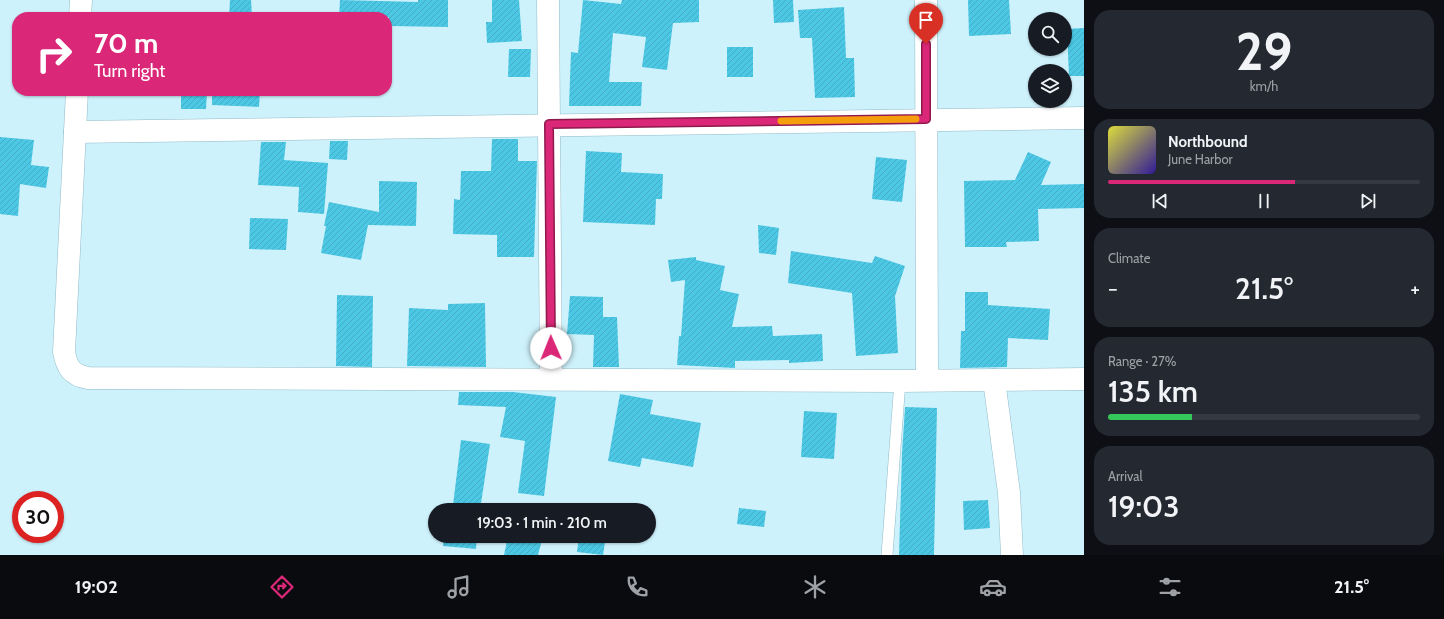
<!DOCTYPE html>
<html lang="en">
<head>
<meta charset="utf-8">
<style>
	body { margin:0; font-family:Cabin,sans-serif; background:#242831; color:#f1f3f6; height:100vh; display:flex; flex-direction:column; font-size:15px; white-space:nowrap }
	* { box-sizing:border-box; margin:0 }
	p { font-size:13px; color:#9ea1a6 }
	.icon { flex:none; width:22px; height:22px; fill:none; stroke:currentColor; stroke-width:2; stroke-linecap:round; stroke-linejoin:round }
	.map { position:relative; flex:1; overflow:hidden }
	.side { display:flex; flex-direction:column; gap:10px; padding:10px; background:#0d0f14; width:360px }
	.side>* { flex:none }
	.banner { position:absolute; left:12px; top:12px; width:380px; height:84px; border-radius:16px; box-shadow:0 1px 3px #0004; background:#db2777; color:#fff; overflow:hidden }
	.controls { position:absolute; left:1028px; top:12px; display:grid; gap:8px }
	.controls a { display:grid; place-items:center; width:44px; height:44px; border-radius:50%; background:#171b24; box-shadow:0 1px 3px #0004; font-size:20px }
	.speed { position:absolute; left:12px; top:491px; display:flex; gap:8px; font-size:20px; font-weight:700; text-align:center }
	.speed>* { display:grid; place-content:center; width:52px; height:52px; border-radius:50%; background:#171b24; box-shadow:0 1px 3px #0004; line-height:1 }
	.speed .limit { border:6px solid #d22; background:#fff; color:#111 }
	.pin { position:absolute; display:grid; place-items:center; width:34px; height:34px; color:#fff; margin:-41px -17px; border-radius:50% 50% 50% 0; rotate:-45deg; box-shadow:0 0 4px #0007 }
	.pin .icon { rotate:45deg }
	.me { position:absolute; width:44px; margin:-22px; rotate:359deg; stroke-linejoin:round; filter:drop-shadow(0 0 3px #0008) }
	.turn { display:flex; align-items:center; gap:14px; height:84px; padding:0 16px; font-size:18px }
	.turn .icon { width:52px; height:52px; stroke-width:2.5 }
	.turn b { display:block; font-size:28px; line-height:34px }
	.big { font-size:30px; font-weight:600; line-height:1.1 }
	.side .tile { flex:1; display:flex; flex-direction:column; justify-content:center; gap:6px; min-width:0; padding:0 14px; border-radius:16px; background:#242831 }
	.side .dial { align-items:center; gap:0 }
	.dial b { font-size:52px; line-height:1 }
	.song { display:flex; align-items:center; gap:12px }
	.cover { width:48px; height:48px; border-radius:6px; background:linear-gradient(135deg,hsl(60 70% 55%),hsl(250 70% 35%)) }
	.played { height:4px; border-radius:2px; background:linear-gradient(90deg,#db2777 60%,#363941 60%) }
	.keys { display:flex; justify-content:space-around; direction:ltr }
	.heat { display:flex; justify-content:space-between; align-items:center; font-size:22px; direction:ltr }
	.charge { height:6px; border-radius:3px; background:linear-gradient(90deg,#34c759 27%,#363941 0) }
	.trip { position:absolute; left:428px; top:503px; width:228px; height:40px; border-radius:20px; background:#171b24; box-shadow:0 1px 3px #0004; font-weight:600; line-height:40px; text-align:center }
	.menu { display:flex; height:64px; justify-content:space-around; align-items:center; background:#090b0e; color:#9ea1a6 }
	.menu .icon { width:28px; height:28px }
	.menu .current { color:#db2777 }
	.menu b { font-size:18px; color:#f1f3f6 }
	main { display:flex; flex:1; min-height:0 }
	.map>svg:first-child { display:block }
	.building { fill:url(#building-hatch) }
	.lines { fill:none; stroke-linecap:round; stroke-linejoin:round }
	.lane-casing { stroke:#8fbbc7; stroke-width:12 }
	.street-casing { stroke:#8fbbc7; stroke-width:23 }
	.lane { stroke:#fff; stroke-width:11 }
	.street { stroke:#fff; stroke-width:22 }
	.route-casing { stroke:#8e194d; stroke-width:10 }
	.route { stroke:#db2777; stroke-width:7 }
	.slow { stroke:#f59e0b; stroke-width:7 }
</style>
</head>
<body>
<main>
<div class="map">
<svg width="1084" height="555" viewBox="0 0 1084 555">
	<defs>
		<pattern id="building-hatch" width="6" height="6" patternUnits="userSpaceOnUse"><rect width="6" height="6" fill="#4cc8e5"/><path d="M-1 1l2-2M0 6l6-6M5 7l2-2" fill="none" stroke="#41acc4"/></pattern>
	</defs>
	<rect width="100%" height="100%" fill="#cef2fc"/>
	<g class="building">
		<polygon points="230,0 251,0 252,17 229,17"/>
		<polygon points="340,0 418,2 418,0 448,0 448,27 389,26 389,17 339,17"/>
		<polygon points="492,0 519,0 522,41 487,43 486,22 492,22"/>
		<polygon points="583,0 621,4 622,0 699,0 699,22 673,23 667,70 642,67 646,37 613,33 609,82 642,82 641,106 569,106 571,52 578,53"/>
		<polygon points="773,0 793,0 794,22 774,23"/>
		<polygon points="968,0 1009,0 1011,34 969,36"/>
		<polygon points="844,7 846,58 854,58 855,97 815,98 812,38 800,38 798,10"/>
		<polygon points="1084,28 1084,76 1069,76 1067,29"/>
		<rect x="727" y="47" width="26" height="30"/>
		<polygon points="509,49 531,49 530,77 508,77"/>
		<polygon points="181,91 207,91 206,109 181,109"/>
		<polygon points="212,91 260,91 259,107 212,105"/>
		<polygon points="0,137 34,140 31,165 49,167 46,188 20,184 18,216 0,214"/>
		<polygon points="492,139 518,139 518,161 537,161 534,257 497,257 497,235 453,234 454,199 460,200 461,171 491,171"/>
		<polygon points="330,141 348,141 347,160 329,159"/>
		<polygon points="261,142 286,142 284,160 328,163 324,214 298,212 299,187 258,185"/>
		<polygon points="586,151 622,153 621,172 663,174 662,199 656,199 655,225 583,222"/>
		<polygon points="1028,152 1051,162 1041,185 1084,184 1084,208 1038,209 1039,241 1006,242 1007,247 965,247 964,181 1015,180"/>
		<polygon points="876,157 907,160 902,202 872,199"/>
		<polygon points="379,181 417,182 416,226 368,225 361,260 321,253 326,226 324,226 329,202 379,212"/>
		<polygon points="250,218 288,219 286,250 249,249"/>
		<polygon points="758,225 779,228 776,255 759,253"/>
		<polygon points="791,251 872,263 875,256 905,266 895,296 898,353 856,356 852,293 788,283"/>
		<polygon points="696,257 696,260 725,266 720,290 739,294 732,327 772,326 773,336 822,334 823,361 789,363 789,360 735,361 735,368 677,365 679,336 681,336 685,280 671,282 668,260"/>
		<polygon points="965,292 988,292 988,305 1050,309 1048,340 1008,338 1007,367 960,368 961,331 965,331"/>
		<polygon points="337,295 373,296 372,367 336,366"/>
		<polygon points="570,296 603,297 603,317 617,317 619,367 593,367 594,335 567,334"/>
		<polygon points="485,303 486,367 407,366 409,308 448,310 448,304"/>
		<polygon points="459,392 513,392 556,397 544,496 518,493 525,441 500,437 506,407 458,405"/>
		<polygon points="620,394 653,400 650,414 701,423 693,467 642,458 640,467 608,461"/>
		<polygon points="905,407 937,408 934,555 899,555 902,454"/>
		<polygon points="804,411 837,413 834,459 801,457"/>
		<polygon points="461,440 490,444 480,510 447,510 447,505 453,505"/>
		<polygon points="988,500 990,528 964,530 963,501"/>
		<polygon points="739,508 766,511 764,527 737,524"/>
		<polygon points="444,536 477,536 476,549 443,546"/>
		<polygon points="508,536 543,536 538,555 504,555"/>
		<polygon points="579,536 606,536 603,555 577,552"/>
	</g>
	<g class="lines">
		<defs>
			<polyline id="lane" points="887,555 900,381"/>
			<g id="street">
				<polyline points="548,0 551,379"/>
				<polyline points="926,0 927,380"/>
				<polyline points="80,17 81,0"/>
				<path d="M77 91 64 352C67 368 72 375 88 378L900 381 1084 379"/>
				<polyline points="75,132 1084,118"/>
				<polyline points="994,380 1009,493 1012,555"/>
			</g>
		</defs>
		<use href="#lane" class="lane-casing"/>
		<use href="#street" class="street-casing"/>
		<use href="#lane" class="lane"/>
		<use href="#street" class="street"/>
	</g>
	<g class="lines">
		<defs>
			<polyline id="route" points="551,348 549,124 926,119 926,44"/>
		</defs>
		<use href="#route" class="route-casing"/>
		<use href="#route" class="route"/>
		<polyline class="slow" points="781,121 916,119"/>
	</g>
</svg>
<div class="controls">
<a><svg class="icon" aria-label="search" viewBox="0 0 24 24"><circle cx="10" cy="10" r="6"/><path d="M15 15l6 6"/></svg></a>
<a><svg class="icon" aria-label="layers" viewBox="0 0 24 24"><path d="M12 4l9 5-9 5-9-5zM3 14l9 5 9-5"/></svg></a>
</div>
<div class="speed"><div class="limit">30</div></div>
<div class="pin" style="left:926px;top:44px;background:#d93025"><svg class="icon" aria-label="arrive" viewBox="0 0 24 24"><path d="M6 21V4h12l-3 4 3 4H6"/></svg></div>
<svg class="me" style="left:551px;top:348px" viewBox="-20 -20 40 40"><circle r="19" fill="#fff"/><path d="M0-13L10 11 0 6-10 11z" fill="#db2777"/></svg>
<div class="trip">19:03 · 1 min · 210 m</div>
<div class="banner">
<div class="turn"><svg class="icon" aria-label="right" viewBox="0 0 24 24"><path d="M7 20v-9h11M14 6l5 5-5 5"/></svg><div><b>70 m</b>Turn right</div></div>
</div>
</div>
<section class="side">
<div class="tile dial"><b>29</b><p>km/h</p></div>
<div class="tile">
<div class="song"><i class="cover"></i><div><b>Northbound</b><p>June Harbor</p></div></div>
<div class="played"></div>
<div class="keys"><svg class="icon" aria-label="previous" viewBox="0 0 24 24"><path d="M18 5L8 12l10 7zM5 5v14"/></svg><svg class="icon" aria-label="pause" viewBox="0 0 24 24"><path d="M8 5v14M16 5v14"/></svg><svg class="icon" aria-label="next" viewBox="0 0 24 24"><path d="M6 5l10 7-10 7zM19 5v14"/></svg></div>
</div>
<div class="tile"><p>Climate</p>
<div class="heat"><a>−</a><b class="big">21.5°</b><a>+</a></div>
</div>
<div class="tile"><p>Range · 27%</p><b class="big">135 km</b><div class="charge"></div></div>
<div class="tile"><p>Arrival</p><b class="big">19:03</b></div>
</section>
</main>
<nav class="menu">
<b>19:02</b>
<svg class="icon current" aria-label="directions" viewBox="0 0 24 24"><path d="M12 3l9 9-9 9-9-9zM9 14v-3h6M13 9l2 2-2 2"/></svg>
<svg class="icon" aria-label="music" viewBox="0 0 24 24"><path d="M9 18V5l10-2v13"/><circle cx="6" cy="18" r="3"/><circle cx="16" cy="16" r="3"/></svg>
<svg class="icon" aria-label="phone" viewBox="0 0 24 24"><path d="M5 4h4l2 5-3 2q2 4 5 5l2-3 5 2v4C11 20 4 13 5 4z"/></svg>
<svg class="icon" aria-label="climate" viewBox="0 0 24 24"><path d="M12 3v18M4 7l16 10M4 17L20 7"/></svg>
<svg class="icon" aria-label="car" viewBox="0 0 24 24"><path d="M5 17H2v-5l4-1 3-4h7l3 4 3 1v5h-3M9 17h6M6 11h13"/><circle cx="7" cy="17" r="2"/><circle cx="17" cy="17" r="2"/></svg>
<svg class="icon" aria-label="filters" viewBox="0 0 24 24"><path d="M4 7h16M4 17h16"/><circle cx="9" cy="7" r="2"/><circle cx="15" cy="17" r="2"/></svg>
<b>21.5°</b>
</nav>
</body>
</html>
